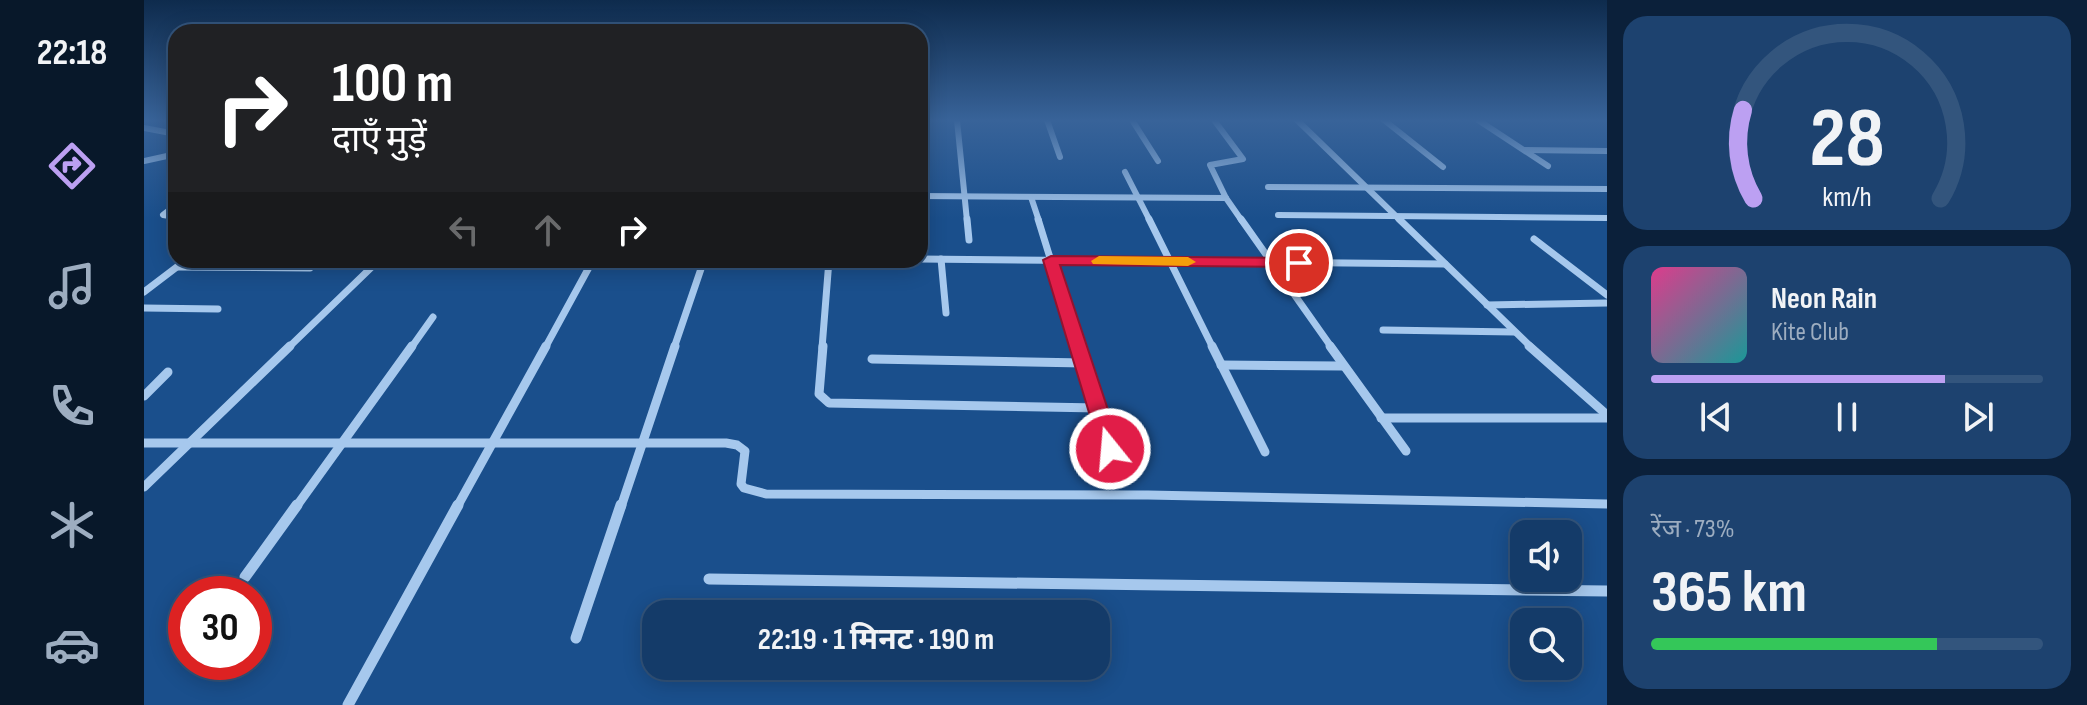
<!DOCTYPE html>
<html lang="hi">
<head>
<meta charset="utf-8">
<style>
	body { margin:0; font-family:"Sofia Sans Condensed","Noto Sans Devanagari",sans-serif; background:#1d426f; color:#f1f3f6; height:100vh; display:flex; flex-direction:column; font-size:30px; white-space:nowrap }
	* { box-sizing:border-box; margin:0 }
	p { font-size:26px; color:#9dadc0 }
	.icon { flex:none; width:44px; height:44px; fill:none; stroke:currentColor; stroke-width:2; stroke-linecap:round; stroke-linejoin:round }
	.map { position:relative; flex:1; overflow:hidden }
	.side { display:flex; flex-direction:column; gap:16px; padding:16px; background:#0b203a; width:480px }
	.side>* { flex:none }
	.guide { position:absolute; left:24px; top:24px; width:760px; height:244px; border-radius:24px; box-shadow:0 4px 20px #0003,0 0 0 2px #33557d; background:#202124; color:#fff; overflow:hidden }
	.tools { position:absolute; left:1366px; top:520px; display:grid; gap:16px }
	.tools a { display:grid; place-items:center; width:72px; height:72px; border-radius:16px; background:#143b69; box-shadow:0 4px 20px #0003,0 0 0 2px #33557d; font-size:40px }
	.speed { position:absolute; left:24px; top:576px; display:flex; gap:16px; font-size:40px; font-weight:700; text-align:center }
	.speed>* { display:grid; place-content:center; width:104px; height:104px; border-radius:50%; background:#143b69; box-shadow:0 4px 20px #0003,0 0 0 2px #33557d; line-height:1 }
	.speed .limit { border:12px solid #d22; background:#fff; color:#111 }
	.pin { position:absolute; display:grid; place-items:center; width:68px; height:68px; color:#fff; margin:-34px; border:4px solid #fff; border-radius:50%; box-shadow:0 2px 8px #0007 }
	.me { position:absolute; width:88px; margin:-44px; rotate:343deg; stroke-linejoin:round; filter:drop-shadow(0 0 6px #0008) }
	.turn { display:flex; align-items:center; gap:28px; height:168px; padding:0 32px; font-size:36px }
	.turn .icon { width:104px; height:104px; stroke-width:2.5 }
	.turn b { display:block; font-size:56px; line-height:68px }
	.lanes { display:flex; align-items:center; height:76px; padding:0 32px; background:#0003; justify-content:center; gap:40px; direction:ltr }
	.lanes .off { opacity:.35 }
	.big { font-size:60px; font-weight:700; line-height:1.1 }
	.side .widget { flex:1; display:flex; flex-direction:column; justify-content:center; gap:12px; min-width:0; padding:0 28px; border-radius:24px; background:#1d426f }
	.side .dial { align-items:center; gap:0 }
	.dial svg { height:208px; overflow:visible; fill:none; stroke:#33557d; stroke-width:7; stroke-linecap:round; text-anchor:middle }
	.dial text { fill:#f1f3f6; stroke:none }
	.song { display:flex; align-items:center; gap:24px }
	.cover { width:96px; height:96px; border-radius:12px; background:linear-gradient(135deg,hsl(330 70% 55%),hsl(180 70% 35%)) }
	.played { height:8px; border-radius:4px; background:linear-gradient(90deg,#bca0f2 75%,#33557d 75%) }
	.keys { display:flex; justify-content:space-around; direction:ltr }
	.charge { height:12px; border-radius:6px; background:linear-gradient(90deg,#34c759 73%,#33557d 0) }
	.trip { position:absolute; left:498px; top:600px; width:468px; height:80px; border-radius:24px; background:#143b69; box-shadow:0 4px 20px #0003,0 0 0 2px #33557d; font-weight:700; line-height:80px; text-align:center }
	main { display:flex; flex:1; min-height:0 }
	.dock { display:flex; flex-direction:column; width:144px; justify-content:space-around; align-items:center; background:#08182a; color:#9dadc0 }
	.dock .icon { width:56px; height:56px }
	.dock .current { color:#bca0f2 }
	.dock b { font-size:36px; color:#f1f3f6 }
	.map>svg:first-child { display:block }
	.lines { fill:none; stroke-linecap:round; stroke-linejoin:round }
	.minor-far3 { stroke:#a6c8ed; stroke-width:6 }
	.minor-far2 { stroke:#a6c8ed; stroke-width:7 }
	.minor-far1 { stroke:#a6c8ed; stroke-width:9 }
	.minor { stroke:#a6c8ed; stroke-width:11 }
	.route { fill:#e11d48; stroke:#92132f; stroke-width:2 }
	.slow { fill:#f59e0b }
</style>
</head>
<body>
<main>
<nav class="dock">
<b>22:18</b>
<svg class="icon current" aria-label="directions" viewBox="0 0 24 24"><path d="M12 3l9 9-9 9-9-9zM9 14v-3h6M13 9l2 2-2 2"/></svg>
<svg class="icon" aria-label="music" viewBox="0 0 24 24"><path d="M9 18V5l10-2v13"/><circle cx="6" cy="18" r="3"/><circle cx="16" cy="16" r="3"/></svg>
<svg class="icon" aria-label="phone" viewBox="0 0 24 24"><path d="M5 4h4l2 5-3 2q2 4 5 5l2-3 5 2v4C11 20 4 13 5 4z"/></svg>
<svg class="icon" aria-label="climate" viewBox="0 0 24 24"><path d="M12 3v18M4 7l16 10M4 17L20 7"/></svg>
<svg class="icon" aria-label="car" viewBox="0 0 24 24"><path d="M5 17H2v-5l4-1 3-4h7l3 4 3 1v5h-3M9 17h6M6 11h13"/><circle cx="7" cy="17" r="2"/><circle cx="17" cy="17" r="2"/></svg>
</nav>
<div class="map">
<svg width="1463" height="705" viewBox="0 0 1463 705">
	<rect width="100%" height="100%" fill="#1a4f8c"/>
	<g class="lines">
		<g class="minor-far3">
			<polyline points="813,120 823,221"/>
			<polyline points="903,120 916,157"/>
			<polyline points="988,120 1014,161"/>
			<polyline points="1070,120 1099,159 1066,165 1082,198 1098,221"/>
			<polyline points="1153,120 1257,221"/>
			<polyline points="1240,120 1299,167"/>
			<polyline points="1334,120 1404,166"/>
			<polyline points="0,128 32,134"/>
			<polyline points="1381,150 1463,151"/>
			<polyline points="0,161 32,154"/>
			<polyline points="981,172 1006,221"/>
			<polyline points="1124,187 1463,189"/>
			<polyline points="776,196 1082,198"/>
			<polyline points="887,197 895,221"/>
			<polyline points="32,205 19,215 32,217"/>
			<polyline points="1134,215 1463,218"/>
		</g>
		<g class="minor-far2">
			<polyline points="823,219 825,240"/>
			<polyline points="894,219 934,348"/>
			<polyline points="1005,219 1069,348"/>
			<polyline points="1097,219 1188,348"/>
			<polyline points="1255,219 1388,348"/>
			<polyline points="1390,239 1463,295"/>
			<polyline points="776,259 1301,264"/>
			<polyline points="797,259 802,313"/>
			<polyline points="34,267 166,268"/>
			<polyline points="0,292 42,260"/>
			<polyline points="1343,305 1463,303"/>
			<polyline points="0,308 74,309"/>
			<polyline points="1239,330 1370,332"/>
			<polyline points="144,348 235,260"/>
			<polyline points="267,348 289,317"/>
			<polyline points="401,348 449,260"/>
			<polyline points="530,348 560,260"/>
			<polyline points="678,348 685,260"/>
		</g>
		<g class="minor-far1">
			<polyline points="679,346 675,394 685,403 954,408"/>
			<polyline points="934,346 966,449"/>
			<polyline points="1068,346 1121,452"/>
			<polyline points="1186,346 1262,451"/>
			<polyline points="1385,346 1463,415"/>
			<polyline points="728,359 940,363"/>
			<polyline points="1077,365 1198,366"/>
			<polyline points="0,396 24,372"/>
			<polyline points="1237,418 1463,418"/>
			<polyline points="0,443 582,443 593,445 601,451 597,484 600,488 622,494 1004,495 1463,504"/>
			<polyline points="0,487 146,346"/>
			<polyline points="152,507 268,346"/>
			<polyline points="313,507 402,346"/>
			<polyline points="477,507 531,346"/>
		</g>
		<g class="minor">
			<polyline points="101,577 153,505"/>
			<polyline points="565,579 1463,591"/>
			<polyline points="432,638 477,505"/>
			<polyline points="204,705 314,505"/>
		</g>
	</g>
	<linearGradient id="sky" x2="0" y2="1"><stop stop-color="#0e2b4d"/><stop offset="0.55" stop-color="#386399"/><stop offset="1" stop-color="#386399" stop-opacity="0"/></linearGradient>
	<rect width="1463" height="219" fill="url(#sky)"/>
	<polygon class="route" points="907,256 1155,258 1163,263 1155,267 916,265 977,449 974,454 959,454 956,449 899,260"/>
	<polygon class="slow" points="955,256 1044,257 1052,262 1044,266 949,264 947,261"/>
</svg>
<div class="tools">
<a><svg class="icon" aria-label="sound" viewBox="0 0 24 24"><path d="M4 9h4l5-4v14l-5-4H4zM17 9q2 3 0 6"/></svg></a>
<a><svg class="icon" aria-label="search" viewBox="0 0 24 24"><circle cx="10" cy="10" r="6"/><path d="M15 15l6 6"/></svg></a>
</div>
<div class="speed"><div class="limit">30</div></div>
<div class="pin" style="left:1155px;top:263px;background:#d93025"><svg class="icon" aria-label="arrive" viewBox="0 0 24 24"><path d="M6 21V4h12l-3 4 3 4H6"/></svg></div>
<svg class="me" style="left:966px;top:449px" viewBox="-20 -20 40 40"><circle r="17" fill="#e11d48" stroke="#fff" stroke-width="3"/><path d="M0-11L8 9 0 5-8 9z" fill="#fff"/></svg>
<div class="trip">22:19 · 1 मिनट · 190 m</div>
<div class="guide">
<div class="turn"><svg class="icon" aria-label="right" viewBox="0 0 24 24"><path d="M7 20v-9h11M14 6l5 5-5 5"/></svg><div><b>100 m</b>दाएँ मुड़ें</div></div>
<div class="lanes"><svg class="icon off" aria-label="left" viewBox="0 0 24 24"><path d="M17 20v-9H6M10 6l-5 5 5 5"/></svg><svg class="icon off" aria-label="ahead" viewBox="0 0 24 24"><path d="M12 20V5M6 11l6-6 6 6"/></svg><svg class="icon" aria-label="right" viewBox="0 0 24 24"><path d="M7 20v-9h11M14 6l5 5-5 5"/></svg></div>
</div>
</div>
<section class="side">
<div class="widget dial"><svg viewBox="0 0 100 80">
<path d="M14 69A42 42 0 1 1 86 69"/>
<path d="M14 69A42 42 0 0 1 10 35" stroke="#bca0f2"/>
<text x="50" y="56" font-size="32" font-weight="700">28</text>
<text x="50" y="72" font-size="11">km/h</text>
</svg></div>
<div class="widget">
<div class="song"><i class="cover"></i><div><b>Neon Rain</b><p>Kite Club</p></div></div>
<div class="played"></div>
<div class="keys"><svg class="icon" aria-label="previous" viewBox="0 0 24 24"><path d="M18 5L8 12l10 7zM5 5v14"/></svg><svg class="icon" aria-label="pause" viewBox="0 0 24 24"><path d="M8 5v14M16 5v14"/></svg><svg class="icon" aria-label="next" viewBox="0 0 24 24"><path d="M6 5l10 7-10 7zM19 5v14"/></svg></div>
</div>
<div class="widget"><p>रेंज · 73%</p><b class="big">365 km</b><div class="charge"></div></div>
</section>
</main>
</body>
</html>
